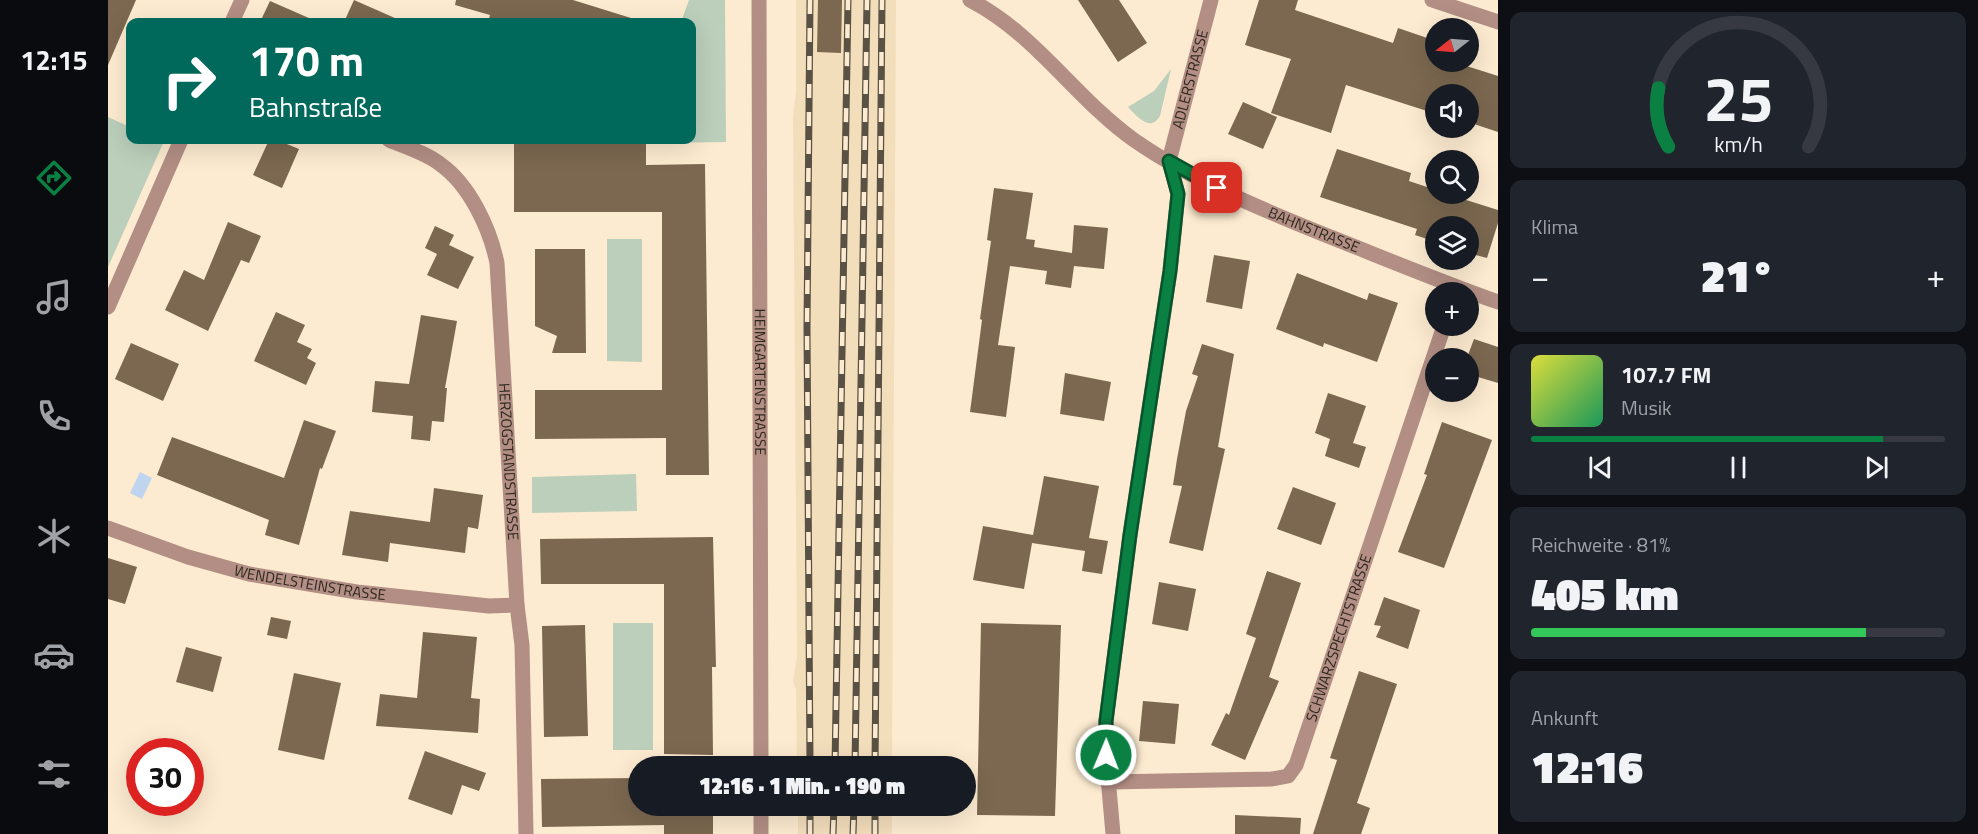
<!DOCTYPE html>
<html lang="de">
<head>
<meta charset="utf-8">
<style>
	body { margin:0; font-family:"Titillium Web",sans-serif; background:#20242c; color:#f1f3f6; height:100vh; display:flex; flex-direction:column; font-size:22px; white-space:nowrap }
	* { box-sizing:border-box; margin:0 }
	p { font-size:20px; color:#9ea1a6 }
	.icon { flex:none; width:33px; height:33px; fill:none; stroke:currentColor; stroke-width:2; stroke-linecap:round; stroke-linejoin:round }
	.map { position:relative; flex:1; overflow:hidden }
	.details { display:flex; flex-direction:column; gap:12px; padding:12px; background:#0d0f14; width:480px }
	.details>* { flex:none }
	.banner { position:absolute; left:18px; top:18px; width:570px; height:126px; border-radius:12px; box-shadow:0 6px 24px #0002; background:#00695c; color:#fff; overflow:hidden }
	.needle { width:39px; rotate:253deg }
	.tools { position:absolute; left:1317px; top:18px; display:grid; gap:12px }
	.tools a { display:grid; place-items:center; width:54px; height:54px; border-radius:50%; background:#171b24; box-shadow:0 6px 24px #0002; font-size:30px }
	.speed { position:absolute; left:18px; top:738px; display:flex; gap:12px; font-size:30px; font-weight:700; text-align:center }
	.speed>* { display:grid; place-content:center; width:78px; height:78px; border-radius:50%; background:#171b24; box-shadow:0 6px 24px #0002; line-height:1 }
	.speed .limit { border:9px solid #d22; background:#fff; color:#111 }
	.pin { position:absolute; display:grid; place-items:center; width:51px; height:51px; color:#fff; margin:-26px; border-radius:12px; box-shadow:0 3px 9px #0006 }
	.me { position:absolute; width:66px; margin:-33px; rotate:1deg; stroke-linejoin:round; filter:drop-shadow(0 0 4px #0008) }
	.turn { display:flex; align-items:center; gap:21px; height:126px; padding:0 24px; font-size:27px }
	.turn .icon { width:78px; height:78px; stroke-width:2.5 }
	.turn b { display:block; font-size:42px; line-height:51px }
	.big { font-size:45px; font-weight:800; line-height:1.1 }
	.details .widget { flex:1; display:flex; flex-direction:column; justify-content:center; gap:9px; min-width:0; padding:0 21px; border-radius:12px; background:#20242c }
	.details .dial { align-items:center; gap:0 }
	.dial svg { height:156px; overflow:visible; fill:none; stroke:#363941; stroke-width:7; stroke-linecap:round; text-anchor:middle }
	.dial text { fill:#f1f3f6; stroke:none }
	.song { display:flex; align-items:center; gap:18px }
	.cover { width:72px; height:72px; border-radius:9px; background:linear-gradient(135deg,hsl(60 70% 55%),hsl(150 70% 35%)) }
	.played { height:6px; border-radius:3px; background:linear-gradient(90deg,#0b8043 85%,#363941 85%) }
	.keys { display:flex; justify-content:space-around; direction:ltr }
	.heat { display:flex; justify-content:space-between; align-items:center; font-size:33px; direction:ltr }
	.charge { height:9px; border-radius:4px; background:linear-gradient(90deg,#34c759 81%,#363941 0) }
	.trip { position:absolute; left:520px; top:756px; width:348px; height:60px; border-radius:30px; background:#171b24; box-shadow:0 6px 24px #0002; font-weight:800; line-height:60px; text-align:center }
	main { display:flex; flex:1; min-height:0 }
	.menu { display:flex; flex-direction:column; width:108px; justify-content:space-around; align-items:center; background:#090b0e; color:#9ea1a6 }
	.menu .icon { width:42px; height:42px }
	.menu .on { color:#0b8043 }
	.menu b { font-size:27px; color:#f1f3f6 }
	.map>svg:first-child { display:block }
	.built { fill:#f3debc }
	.green { fill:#bbcfbb }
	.water { fill:#bfd4ef }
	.building { fill:#7c6850 }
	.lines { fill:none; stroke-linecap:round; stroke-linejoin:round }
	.minor { stroke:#b28e84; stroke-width:15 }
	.tertiary { stroke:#b28e84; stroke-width:15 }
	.rail-casing { stroke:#595143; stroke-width:7 }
	.rail { stroke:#fcebd0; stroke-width:4.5; stroke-dasharray:14; stroke-linecap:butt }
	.route-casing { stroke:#07532c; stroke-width:15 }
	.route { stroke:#0b8043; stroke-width:10 }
	.labels { text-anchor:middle; stroke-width:6; stroke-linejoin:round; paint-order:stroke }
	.street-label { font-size:15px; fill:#2e281e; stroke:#fcebd0 }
</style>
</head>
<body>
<main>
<nav class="menu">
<b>12:15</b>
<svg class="icon on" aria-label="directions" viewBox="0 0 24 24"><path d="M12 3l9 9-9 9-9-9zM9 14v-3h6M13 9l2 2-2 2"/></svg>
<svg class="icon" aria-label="music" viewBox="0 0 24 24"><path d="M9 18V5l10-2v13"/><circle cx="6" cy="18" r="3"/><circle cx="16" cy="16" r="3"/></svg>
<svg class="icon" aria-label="phone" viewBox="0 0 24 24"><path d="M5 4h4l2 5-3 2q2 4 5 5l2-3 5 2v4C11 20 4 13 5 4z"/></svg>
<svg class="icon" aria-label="climate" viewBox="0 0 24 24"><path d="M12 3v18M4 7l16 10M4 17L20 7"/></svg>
<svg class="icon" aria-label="car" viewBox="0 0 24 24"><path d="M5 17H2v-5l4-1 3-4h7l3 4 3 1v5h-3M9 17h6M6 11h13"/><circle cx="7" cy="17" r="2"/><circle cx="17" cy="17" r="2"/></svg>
<svg class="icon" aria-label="filters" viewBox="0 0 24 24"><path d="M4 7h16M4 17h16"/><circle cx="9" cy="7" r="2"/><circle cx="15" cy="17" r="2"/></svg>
</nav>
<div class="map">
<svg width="1390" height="834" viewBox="0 0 1390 834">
	<rect width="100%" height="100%" fill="#fcebd0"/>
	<g class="built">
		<polygon points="688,0 788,0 784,766 689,766 688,690 685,681 689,656 685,117 688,91"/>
		<rect x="690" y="806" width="94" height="28"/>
	</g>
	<g class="green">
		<polygon points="581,0 617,0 618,142 555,143 556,140 584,140 584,22 573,22"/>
		<path d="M1063 69 1052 116C1042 133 1029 116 1020 107L1046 91Z"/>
		<polygon points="0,117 22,127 22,140 56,141 0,267"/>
		<polygon points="499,239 534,239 534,362 499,361"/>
		<polygon points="528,474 529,511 424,513 424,477"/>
		<rect x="505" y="623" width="40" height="127"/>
	</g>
	<polygon class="water" points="32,472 44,478 34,499 22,493"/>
	<g class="building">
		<polygon points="0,0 28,0 0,65"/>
		<polygon points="246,0 296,22 236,22"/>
		<polygon points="348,0 465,0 523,18 522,22 380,22 382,15 347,5"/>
		<polygon points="710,0 734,0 733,53 709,52"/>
		<polygon points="970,0 1011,0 1039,43 1010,62"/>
		<polygon points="1151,0 1190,0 1187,10 1285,43 1290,28 1328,41 1328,62 1346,62 1390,76 1390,132 1360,122 1360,94 1324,94 1319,111 1238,85 1223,133 1163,113 1183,59 1137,45"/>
		<polygon points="162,1 210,22 152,22"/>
		<polygon points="1135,102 1169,117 1155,149 1120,134"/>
		<polygon points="161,140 169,140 191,149 174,188 145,175"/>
		<polygon points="406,140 538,140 538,165 597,164 601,475 558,475 558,438 427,439 427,390 554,390 554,212 406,212"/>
		<polygon points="1229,149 1303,173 1301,181 1328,190 1328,194 1339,194 1390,210 1390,223 1379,258 1360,253 1360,226 1328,226 1328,242 1307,235 1309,229 1212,197"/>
		<polygon points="886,188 925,193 918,239 927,240 926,247 964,253 966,225 1000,228 996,269 966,266 963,288 937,284 939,271 902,266 890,345 907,347 898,417 862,412 874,320 872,319 883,241 879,240"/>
		<polygon points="120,222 153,236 141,263 133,260 100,331 57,310 76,270 96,280"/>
		<polygon points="327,226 346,235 341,245 366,257 350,289 319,275 329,254 317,248"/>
		<polygon points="427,249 477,249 478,353 444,353 449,336 427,326"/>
		<polygon points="1106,255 1142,261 1134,309 1098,302"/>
		<polygon points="1189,273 1259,300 1261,293 1290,303 1269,362 1216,343 1215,347 1168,329"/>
		<polygon points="168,312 197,325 189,342 204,349 199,358 208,363 198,385 146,361"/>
		<polygon points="313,315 349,321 337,388 339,388 336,422 324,421 322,441 303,439 305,416 264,412 267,381 301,384"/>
		<polygon points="1366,339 1390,347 1390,383 1360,374 1360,355"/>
		<polygon points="23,343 71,364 55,401 7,379"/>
		<polygon points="1094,344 1126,354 1110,447 1117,449 1095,551 1061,543 1074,486 1065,485 1069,459 1078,411 1090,376 1084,374"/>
		<polygon points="957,373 1003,382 996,421 952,414"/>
		<polygon points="1220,393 1258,406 1245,443 1258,447 1251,468 1217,456 1222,439 1207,433"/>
		<polygon points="196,420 228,431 214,469 212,468 191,545 157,535 161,520 49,475 64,437 176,478"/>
		<polygon points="1334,422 1384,440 1336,568 1290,552 1319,475 1316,474"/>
		<polygon points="936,476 991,486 981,538 1000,541 994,574 974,571 977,551 924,543 916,589 865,580 875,526 925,535"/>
		<polygon points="1185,487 1228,503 1213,545 1169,529"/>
		<polygon points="326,488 375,495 370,529 360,527 357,553 282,543 280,562 234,555 242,511 322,522"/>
		<polygon points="605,537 608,667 604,667 605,755 556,754 556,584 433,584 432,539"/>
		<polygon points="0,558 29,567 17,604 0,599"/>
		<polygon points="1159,571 1193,583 1161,677 1171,681 1137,760 1103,745 1118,713 1121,715 1148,638 1138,634"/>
		<polygon points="1051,582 1088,589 1080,631 1044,624"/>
		<polygon points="1276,597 1312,610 1300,649 1268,637 1273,626 1266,625"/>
		<polygon points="163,617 183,621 179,639 159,635"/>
		<polygon points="873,623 953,625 947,816 869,815"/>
		<polygon points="477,625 480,736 436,737 434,626"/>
		<polygon points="315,632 369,637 363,698 372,699 370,733 268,726 272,694 309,698"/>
		<polygon points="78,647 114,657 105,692 68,682"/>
		<polygon points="1251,671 1289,684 1249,803 1262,808 1253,834 1205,834 1229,760 1222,758"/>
		<polygon points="186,673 233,683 216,760 170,750"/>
		<polygon points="1035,701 1071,704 1067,744 1031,741"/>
		<polygon points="317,751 378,773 371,791 354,785 344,815 300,799"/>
		<polygon points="531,778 531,806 605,806 605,834 556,834 556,825 434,827 433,779"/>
		<polygon points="1127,815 1193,818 1192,834 1127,834"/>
	</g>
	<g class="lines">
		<g class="minor">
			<path id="s1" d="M651 0 653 766"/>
			<polyline points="1324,0 1390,22"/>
			<polyline points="124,22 134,0"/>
			<path id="s2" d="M281 140C298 147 318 153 332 164 362 185 382 229 389 263L409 605 414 645 418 834"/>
			<polyline points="0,307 73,140"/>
			<path id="s3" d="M0 528 80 557 141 574 249 592 381 606 409 605"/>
			<path id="s4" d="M1000 782 1164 779 1180 776 1188 765 1336 326"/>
			<polyline points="653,806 653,834"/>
			<path id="s5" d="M1005 834 998 755V721L1022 535 1062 271 1070 194 1061 161 1103 0"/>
		</g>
		<path class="tertiary" id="s6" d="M862 0C928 34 967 98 1026 140 1088 183 1160 212 1230 240 1283 261 1336 283 1390 302"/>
		<defs>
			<g id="rail">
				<polyline points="702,0 699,328 702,766"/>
				<polyline points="727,766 740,0"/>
				<polyline points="747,766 759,0"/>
				<polyline points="767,766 774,0"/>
				<polyline points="702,834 702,806"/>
				<polyline points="725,834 726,806"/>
				<polyline points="745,834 746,806"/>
				<polyline points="767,834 767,806"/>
			</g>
		</defs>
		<use href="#rail" class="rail-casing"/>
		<use href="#rail" class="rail"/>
	</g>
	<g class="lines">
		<defs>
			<polyline id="route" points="998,755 998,721 1022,535 1062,271 1070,194 1061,161 1109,188"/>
		</defs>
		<use href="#route" class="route-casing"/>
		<use href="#route" class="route"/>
	</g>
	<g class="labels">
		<g class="street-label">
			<text dy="5" stroke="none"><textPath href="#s5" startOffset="764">ADLERSTRASSE</textPath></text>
			<text dy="5" stroke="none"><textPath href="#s6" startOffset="418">BAHNSTRASSE</textPath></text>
			<text dy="5" stroke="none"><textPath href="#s1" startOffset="382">HEIMGARTENSTRASSE</textPath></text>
			<text dy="5" stroke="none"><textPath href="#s2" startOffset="372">HERZOGSTANDSTRASSE</textPath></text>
			<text dy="5" stroke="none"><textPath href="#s3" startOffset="210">WENDELSTEINSTRASSE</textPath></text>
			<text dy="5" stroke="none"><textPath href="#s4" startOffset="328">SCHWARZSPECHTSTRASSE</textPath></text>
		</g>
	</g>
</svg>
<div class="tools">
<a><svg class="needle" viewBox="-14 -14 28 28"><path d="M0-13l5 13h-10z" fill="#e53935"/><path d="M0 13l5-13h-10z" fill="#9ea1a6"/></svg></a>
<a><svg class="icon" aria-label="sound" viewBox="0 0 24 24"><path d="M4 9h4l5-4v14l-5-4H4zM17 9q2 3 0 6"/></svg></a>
<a><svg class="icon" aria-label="search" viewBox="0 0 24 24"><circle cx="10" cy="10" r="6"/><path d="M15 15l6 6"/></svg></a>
<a><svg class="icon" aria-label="layers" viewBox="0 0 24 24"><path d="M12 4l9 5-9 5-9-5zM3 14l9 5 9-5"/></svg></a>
<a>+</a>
<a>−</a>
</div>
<div class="speed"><div class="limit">30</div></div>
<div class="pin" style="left:1109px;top:188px;background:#d93025"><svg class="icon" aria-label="arrive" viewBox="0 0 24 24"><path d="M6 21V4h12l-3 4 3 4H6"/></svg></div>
<svg class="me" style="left:998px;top:755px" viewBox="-20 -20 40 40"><circle r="17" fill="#0b8043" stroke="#fff" stroke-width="3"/><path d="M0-11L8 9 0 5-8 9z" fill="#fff"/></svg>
<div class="trip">12:16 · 1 Min. · 190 m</div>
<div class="banner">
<div class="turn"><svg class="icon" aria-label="right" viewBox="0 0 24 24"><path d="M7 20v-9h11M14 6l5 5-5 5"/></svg><div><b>170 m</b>Bahnstraße</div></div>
</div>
</div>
<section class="details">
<div class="widget dial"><svg viewBox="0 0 100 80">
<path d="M14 69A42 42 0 1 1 86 69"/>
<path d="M14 69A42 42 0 0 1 9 39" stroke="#0b8043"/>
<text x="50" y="56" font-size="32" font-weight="700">25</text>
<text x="50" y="72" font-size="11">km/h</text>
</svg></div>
<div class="widget"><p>Klima</p>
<div class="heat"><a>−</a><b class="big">21°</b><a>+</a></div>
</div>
<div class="widget">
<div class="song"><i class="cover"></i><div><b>107.7 FM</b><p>Musik</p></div></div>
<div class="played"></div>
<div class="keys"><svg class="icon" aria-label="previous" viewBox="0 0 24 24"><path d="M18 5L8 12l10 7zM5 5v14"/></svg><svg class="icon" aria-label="pause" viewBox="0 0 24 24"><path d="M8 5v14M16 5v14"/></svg><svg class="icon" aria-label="next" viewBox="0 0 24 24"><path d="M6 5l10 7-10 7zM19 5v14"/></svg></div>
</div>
<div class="widget"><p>Reichweite · 81%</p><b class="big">405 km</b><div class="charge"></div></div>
<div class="widget"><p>Ankunft</p><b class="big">12:16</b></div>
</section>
</main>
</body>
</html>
